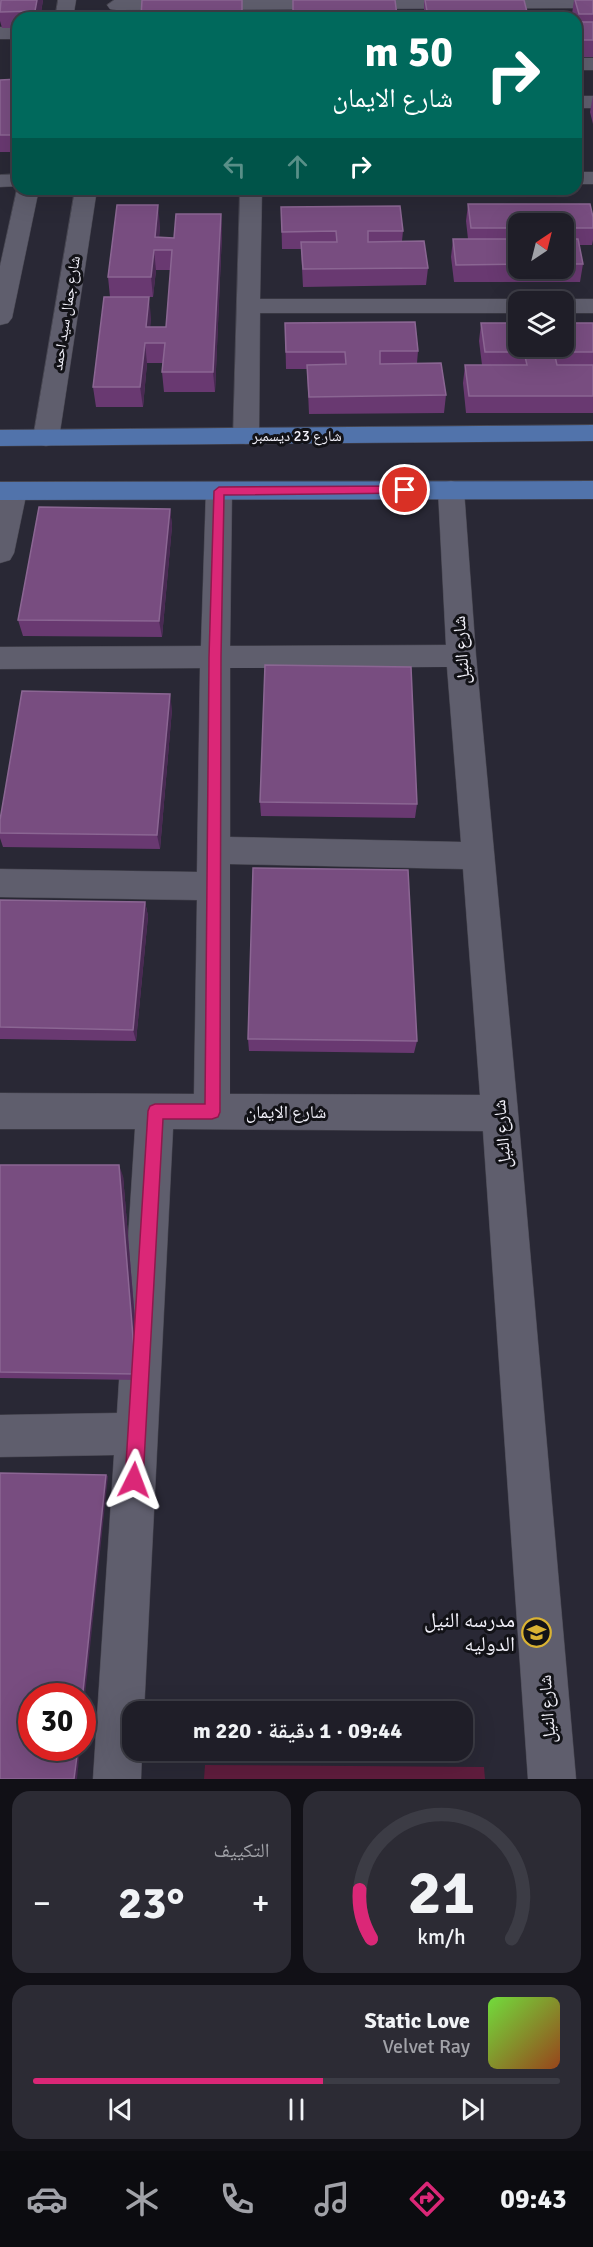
<!DOCTYPE html>
<html lang="ar">
<head>
<meta charset="utf-8">
<style>
	body { margin:0; font-family:Signika,"Noto Naskh Arabic",sans-serif; background:#2c2b34; color:#f1f3f6; direction:rtl; height:100vh; display:flex; flex-direction:column; font-size:22px; white-space:nowrap }
	* { box-sizing:border-box; margin:0 }
	p { font-size:20px; color:#a1a2a8 }
	.icon { flex:none; width:33px; height:33px; fill:none; stroke:currentColor; stroke-width:2; stroke-linecap:round; stroke-linejoin:round }
	.map { position:relative; height:1779px; overflow:hidden; direction:ltr }
	.sheet { display:flex; flex-direction:column; gap:12px; padding:12px; background:#111016; flex:1 }
	.sheet>* { flex:none }
	.hud { position:absolute; left:12px; top:12px; width:570px; height:183px; border-radius:18px; box-shadow:0 6px 24px #0002,0 0 0 2px #3c3c45; direction:rtl; background:#00695c; color:#fff; overflow:hidden }
	.needle { width:39px; rotate:35deg }
	.fabs { position:absolute; left:508px; top:213px; display:grid; gap:12px }
	.fabs a { display:grid; place-items:center; width:66px; height:66px; border-radius:12px; background:#1f1e28; box-shadow:0 6px 24px #0002,0 0 0 2px #3c3c45; font-size:30px }
	.speed { position:absolute; left:18px; top:1683px; display:flex; gap:12px; font-size:30px; font-weight:700; text-align:center }
	.speed>* { display:grid; place-content:center; width:78px; height:78px; border-radius:50%; background:#1f1e28; box-shadow:0 6px 24px #0002,0 0 0 2px #3c3c45; line-height:1 }
	.speed .limit { border:9px solid #d22; background:#fff; color:#111 }
	.pin { position:absolute; display:grid; place-items:center; width:51px; height:51px; color:#fff; margin:-26px; border:3px solid #fff; border-radius:50%; box-shadow:0 2px 6px #0007 }
	.me { position:absolute; width:66px; margin:-33px; rotate:3deg; stroke-linejoin:round; filter:drop-shadow(0 0 4px #0008) }
	.turn { display:flex; align-items:center; gap:21px; height:126px; padding:0 30px; font-size:27px }
	.turn .icon { width:78px; height:78px; stroke-width:2.5 }
	.turn b { display:block; font-size:42px; line-height:51px }
	.lanes { display:flex; align-items:center; height:57px; padding:0 30px; background:#0003; justify-content:center; gap:30px; direction:ltr }
	.lanes .off { opacity:.35 }
	.big { font-size:45px; font-weight:700; line-height:1.1 }
	.sheet .tile { flex:1; display:flex; flex-direction:column; justify-content:center; gap:9px; min-width:0; padding:0 21px; border-radius:18px; background:#2c2b34 }
	.sheet .dial { align-items:center; gap:0 }
	.dial svg { height:156px; overflow:visible; fill:none; stroke:#3c3c45; stroke-width:7; stroke-linecap:round; text-anchor:middle }
	.dial text { fill:#f1f3f6; stroke:none }
	.song { display:flex; align-items:center; gap:18px }
	.cover { width:72px; height:72px; border-radius:9px; background:linear-gradient(135deg,hsl(100 70% 55%),hsl(20 70% 35%)) }
	.played { height:6px; border-radius:3px; background:linear-gradient(90deg,#db2777 55%,#3c3c45 55%) }
	.keys { display:flex; justify-content:space-around; direction:ltr }
	.heat { display:flex; justify-content:space-between; align-items:center; font-size:33px; direction:ltr }
	.sheet .tiles { flex:1; display:grid; gap:12px; grid-template-columns:1fr 1fr }
	.tile:last-child { grid-column:span 2 }
	.trip { position:absolute; left:122px; top:1701px; width:351px; height:60px; border-radius:18px; background:#1f1e28; box-shadow:0 6px 24px #0002,0 0 0 2px #3c3c45; font-weight:700; line-height:60px; text-align:center; direction:rtl }
	.tabs { display:flex; height:96px; justify-content:space-around; align-items:center; background:#0c0c10; color:#a1a2a8 }
	.tabs .icon { width:42px; height:42px }
	.tabs .current { color:#db2777 }
	.tabs b { font-size:27px; color:#f1f3f6 }
	.map>svg:first-child { display:block }
	.green { fill:#5f1d3d }
	.lines { fill:none; stroke-linecap:round; stroke-linejoin:round }
	.minor-casing { stroke:#484751; stroke-width:1 }
	.major-casing { stroke:#484751; stroke-width:1 }
	.minor { fill:#5f5e6d; fill-rule:evenodd }
	.major { fill:#5173ab; fill-rule:evenodd }
	.wall { fill:#693971; fill-rule:evenodd }
	.shaded-wall { fill:#492a53 }
	.building { fill:#784d80; stroke:#8b6693; stroke-width:1.5 }
	.route { fill:#db2777; stroke:#8e194d; stroke-width:1.5 }
	.labels { text-anchor:middle; stroke-width:6; stroke-linejoin:round; paint-order:stroke }
	.far-street-label { font-size:15px; fill:#f2f1fa; stroke:#121217 }
	.street-label { font-size:18px; fill:#f2f1fa; stroke:#121217 }
	.near-poi-label { font-size:21px; fill:#f2f1fa; stroke:#121217; text-anchor:end }
</style>
</head>
<body>
<div class="map">
<svg width="593" height="1779" viewBox="0 0 593 1779">
	<rect width="100%" height="100%" fill="#292835"/>
	<polygon class="green" points="205,1765 484,1767 485,1779 204,1779"/>
	<g class="lines">
		<defs>
			<g id="minor">
				<polygon points="58,0 76,0 73,18 55,18"/>
				<polygon points="114,0 593,0 593,8 116,10 110,9 107,5"/>
				<rect x="0" y="27" width="18" height="12"/>
				<rect x="576" y="58" width="17" height="12"/>
				<rect x="576" y="96" width="17" height="12"/>
				<rect x="576" y="172" width="17" height="12"/>
				<polygon points="18,174 18,186 0,187 0,175"/>
				<polygon points="17,189 39,189 12,318 8,323 0,325 0,266"/>
				<polygon points="75,189 97,189 59,438 55,444 46,446 37,444 33,438"/>
				<polygon points="240,189 262,189 260,299 519,299 527,302 519,302 519,313 260,313 259,436 255,442 246,444 237,442 233,436"/>
				<polygon points="564,299 593,299 593,313 564,313 564,302 556,302"/>
				<path d="M451 481 460 484 464 490 476 656 518 1113 576 1779H528L483 1131 173 1129 144 1712H132V1750H142L141 1779H93L114 1455 0 1457V1415L117 1413 135 1129H0V1093L194 1094 197 900 0 897V869L197 872 200 668 0 669V647L201 646 206 491 210 485 219 482 228 485 232 491 230 646 446 645 438 490 442 484ZM447 667 461 842 230 837V668ZM230 864 463 869 480 1095 230 1094Z"/>
				<polygon points="14,482 23,485 27,491 14,553 10,560 0,563 0,495 5,485"/>
			</g>
			<g id="major">
				<polygon points="593,425 593,441 0,446 0,430"/>
				<polygon points="593,481 593,499 0,500 0,482"/>
			</g>
		</defs>
		<use href="#minor" class="minor-casing"/>
		<use href="#major" class="major-casing"/>
		<use href="#minor" class="minor"/>
		<use href="#major" class="major"/>
	</g>
	<g class="wall">
		<polygon points="0,0 43,0 40,18 18,18 18,28 2,28 0,21"/>
		<polygon points="293,0 397,16 396,18 293,18"/>
		<polygon points="424,0 528,16 528,18 424,18"/>
		<polygon points="574,0 593,0 593,57 576,57 576,18 573,18 572,14"/>
		<polygon points="18,79 18,140 16,152 0,152 0,80"/>
		<polygon points="593,95 593,124 590,112"/>
		<path d="M468 204 593 217V240L592 245H579L583 264 580 282H454L451 257 453 239H468L466 221ZM519 224H564V268H519Z"/>
		<polygon points="281,207 403,231 402,241 428,268 426,285 303,287 301,249 282,249"/>
		<polygon points="221,214 222,233 215,392 164,392 162,372 163,363 147,363 143,407 96,407 93,387 151,317 150,327 166,327 171,270 156,270 153,297 110,297 108,277 160,225 159,238 174,238"/>
		<polygon points="285,323 418,351 417,363 446,395 444,413 309,414 307,369 286,369"/>
		<polygon points="481,323 593,323 593,413 466,413 463,383 465,365 482,365 479,341"/>
		<polygon points="170,509 172,526 162,637 23,636 18,620"/>
		<polygon points="172,709 160,849 3,847 0,838 0,820"/>
		<polygon points="260,802 417,804 415,818 261,816"/>
		<polygon points="0,900 145,902 148,916 136,1041 0,1039"/>
		<polygon points="248,1039 417,1041 414,1053 249,1051"/>
		<polygon points="0,1165 123,1176 140,1380 0,1378"/>
	</g>
	<g class="shaded-wall">
		<polygon points="37,0 43,0 40,18 36,18 35,11"/>
		<polygon points="18,105 18,140 16,152 12,135"/>
		<polygon points="158,205 160,225 158,250 155,237"/>
		<polygon points="221,214 222,233 215,392 213,372"/>
		<polygon points="154,250 156,270 153,297 151,277"/>
		<polygon points="149,297 151,317 149,343 146,327"/>
		<polygon points="145,343 147,363 143,407 140,387"/>
		<polygon points="170,509 172,526 162,637 159,621"/>
		<polygon points="170,694 172,709 160,849 157,835"/>
		<polygon points="145,902 148,916 136,1041 133,1030"/>
		<polygon points="119,1165 123,1176 140,1380 136,1374"/>
		<polygon points="106,1475 108,1476 82,1724 82,1701"/>
		<polygon points="78,1748 80,1748 77,1779 74,1779"/>
	</g>
	<g class="building">
		<polygon points="1,0 37,0 35,11 0,12"/>
		<polygon points="142,0 242,0 242,17 141,18"/>
		<polygon points="293,0 395,0 397,16 350,16 350,18 327,18 327,16 293,16"/>
		<polygon points="425,0 524,0 528,16 500,16 500,18 474,18 474,16 428,17"/>
		<polygon points="575,0 593,0 593,14 579,14"/>
		<rect x="576" y="22" width="17" height="18"/>
		<polygon points="18,79 18,105 12,135 0,135 0,80"/>
		<polygon points="468,204 590,204 593,217 593,228 564,228 564,224 519,224 519,264 456,265 453,239 509,239 507,228 471,228"/>
		<polygon points="117,205 158,205 155,237 174,238 176,214 221,214 213,372 162,372 165,343 145,343 140,387 93,387 104,297 149,297 146,327 166,327 172,250 154,250 151,277 108,277"/>
		<polygon points="400,206 403,231 368,231 368,242 424,241 428,268 303,269 301,242 337,242 336,231 282,232 281,207"/>
		<polygon points="564,239 578,239 583,264 564,264"/>
		<polygon points="415,322 418,351 380,351 380,364 441,363 446,395 309,397 307,365 346,364 345,352 286,352 285,323"/>
		<polygon points="481,323 519,323 519,346 564,346 564,323 593,323 593,352 554,352 557,365 593,365 593,396 469,396 465,365 527,365 524,352 485,352"/>
		<polygon points="39,507 170,509 159,621 18,620"/>
		<polygon points="265,665 411,667 417,804 260,802"/>
		<polygon points="22,691 170,694 157,835 0,833 0,820"/>
		<polygon points="253,868 408,870 417,1041 248,1039"/>
		<polygon points="0,900 145,902 133,1030 0,1027"/>
		<polygon points="0,1165 119,1165 136,1374 0,1372"/>
		<polygon points="0,1473 106,1475 82,1701 82,1696 32,1696 32,1748 78,1748 74,1779 0,1779"/>
	</g>
	<polygon class="route" points="405,486 410,490 409,493 224,495 221,657 220,1112 218,1117 212,1119 163,1119 143,1480 140,1486 134,1489 128,1486 125,1480 148,1111 150,1106 155,1104 205,1104 209,657 214,491 219,487"/>
	<defs>
		<symbol id="school-ring" viewBox="-11 -11 22 22"><circle r="9.5" fill="#121217" stroke="#dab333" stroke-width="1.5"/><path d="M0-5L7-2L0 1L-7-2ZM-4 1L0 2.5L4 1V4Q0 6-4 4Z" fill="#dab333"/></symbol>
	</defs>
	<g fill-rule="evenodd">
		<use href="#school-ring" x="520" y="1616" width="33" height="33"/>
	</g>
	<g class="labels">
		<g class="far-street-label">
			<text transform="translate(66 313) rotate(-81)" y="5">شارع جمال سيد احمد</text>
			<text x="297" y="441">شارع 23 ديسمبر</text>
		</g>
		<g class="street-label">
			<text transform="translate(461 650) rotate(-94)" y="6">شارع النيل</text>
			<text x="286" y="1118">شارع الايمان</text>
			<text transform="translate(502 1134) rotate(-95)" y="6">شارع النيل</text>
			<text transform="translate(547 1709) rotate(-94)" y="6">شارع النيل</text>
		</g>
		<g class="near-poi-label">
			<text x="515" y="1627">مدرسه النيل<tspan x="515" dy="24">الدوليه</tspan></text>
		</g>
	</g>
</svg>
<div class="fabs">
<a><svg class="needle" viewBox="-14 -14 28 28"><path d="M0-13l5 13h-10z" fill="#e53935"/><path d="M0 13l5-13h-10z" fill="#a1a2a8"/></svg></a>
<a><svg class="icon" aria-label="layers" viewBox="0 0 24 24"><path d="M12 4l9 5-9 5-9-5zM3 14l9 5 9-5"/></svg></a>
</div>
<div class="speed"><div class="limit">30</div></div>
<div class="pin" style="left:405px;top:490px;background:#d93025"><svg class="icon" aria-label="arrive" viewBox="0 0 24 24"><path d="M6 21V4h12l-3 4 3 4H6"/></svg></div>
<svg class="me" style="left:134px;top:1480px" viewBox="-20 -20 40 40"><path d="M0-17L14 15 0 8-14 15z" fill="#db2777" stroke="#fff" stroke-width="4"/></svg>
<div class="trip">09:44 · 1 دقيقة · 220 m</div>
<div class="hud">
<div class="turn"><svg class="icon" aria-label="right" viewBox="0 0 24 24"><path d="M7 20v-9h11M14 6l5 5-5 5"/></svg><div><b>50 m</b>شارع الايمان</div></div>
<div class="lanes"><svg class="icon off" aria-label="left" viewBox="0 0 24 24"><path d="M17 20v-9H6M10 6l-5 5 5 5"/></svg><svg class="icon off" aria-label="ahead" viewBox="0 0 24 24"><path d="M12 20V5M6 11l6-6 6 6"/></svg><svg class="icon" aria-label="right" viewBox="0 0 24 24"><path d="M7 20v-9h11M14 6l5 5-5 5"/></svg></div>
</div>
</div>
<section class="sheet">
<div class="tiles">
<div class="tile dial"><svg viewBox="0 0 100 80">
<path d="M14 69A42 42 0 1 1 86 69"/>
<path d="M14 69A42 42 0 0 1 8 44" stroke="#db2777"/>
<text x="50" y="56" font-size="32" font-weight="700">21</text>
<text x="50" y="72" font-size="11">km/h</text>
</svg></div>
<div class="tile"><p>التكييف</p>
<div class="heat"><a>−</a><b class="big">23°</b><a>+</a></div>
</div>
<div class="tile">
<div class="song"><i class="cover"></i><div><b>Static Love</b><p>Velvet Ray</p></div></div>
<div class="played"></div>
<div class="keys"><svg class="icon" aria-label="previous" viewBox="0 0 24 24"><path d="M18 5L8 12l10 7zM5 5v14"/></svg><svg class="icon" aria-label="pause" viewBox="0 0 24 24"><path d="M8 5v14M16 5v14"/></svg><svg class="icon" aria-label="next" viewBox="0 0 24 24"><path d="M6 5l10 7-10 7zM19 5v14"/></svg></div>
</div>
</div>
</section>
<nav class="tabs">
<b>09:43</b>
<svg class="icon current" aria-label="directions" viewBox="0 0 24 24"><path d="M12 3l9 9-9 9-9-9zM9 14v-3h6M13 9l2 2-2 2"/></svg>
<svg class="icon" aria-label="music" viewBox="0 0 24 24"><path d="M9 18V5l10-2v13"/><circle cx="6" cy="18" r="3"/><circle cx="16" cy="16" r="3"/></svg>
<svg class="icon" aria-label="phone" viewBox="0 0 24 24"><path d="M5 4h4l2 5-3 2q2 4 5 5l2-3 5 2v4C11 20 4 13 5 4z"/></svg>
<svg class="icon" aria-label="climate" viewBox="0 0 24 24"><path d="M12 3v18M4 7l16 10M4 17L20 7"/></svg>
<svg class="icon" aria-label="car" viewBox="0 0 24 24"><path d="M5 17H2v-5l4-1 3-4h7l3 4 3 1v5h-3M9 17h6M6 11h13"/><circle cx="7" cy="17" r="2"/><circle cx="17" cy="17" r="2"/></svg>
</nav>
</body>
</html>
